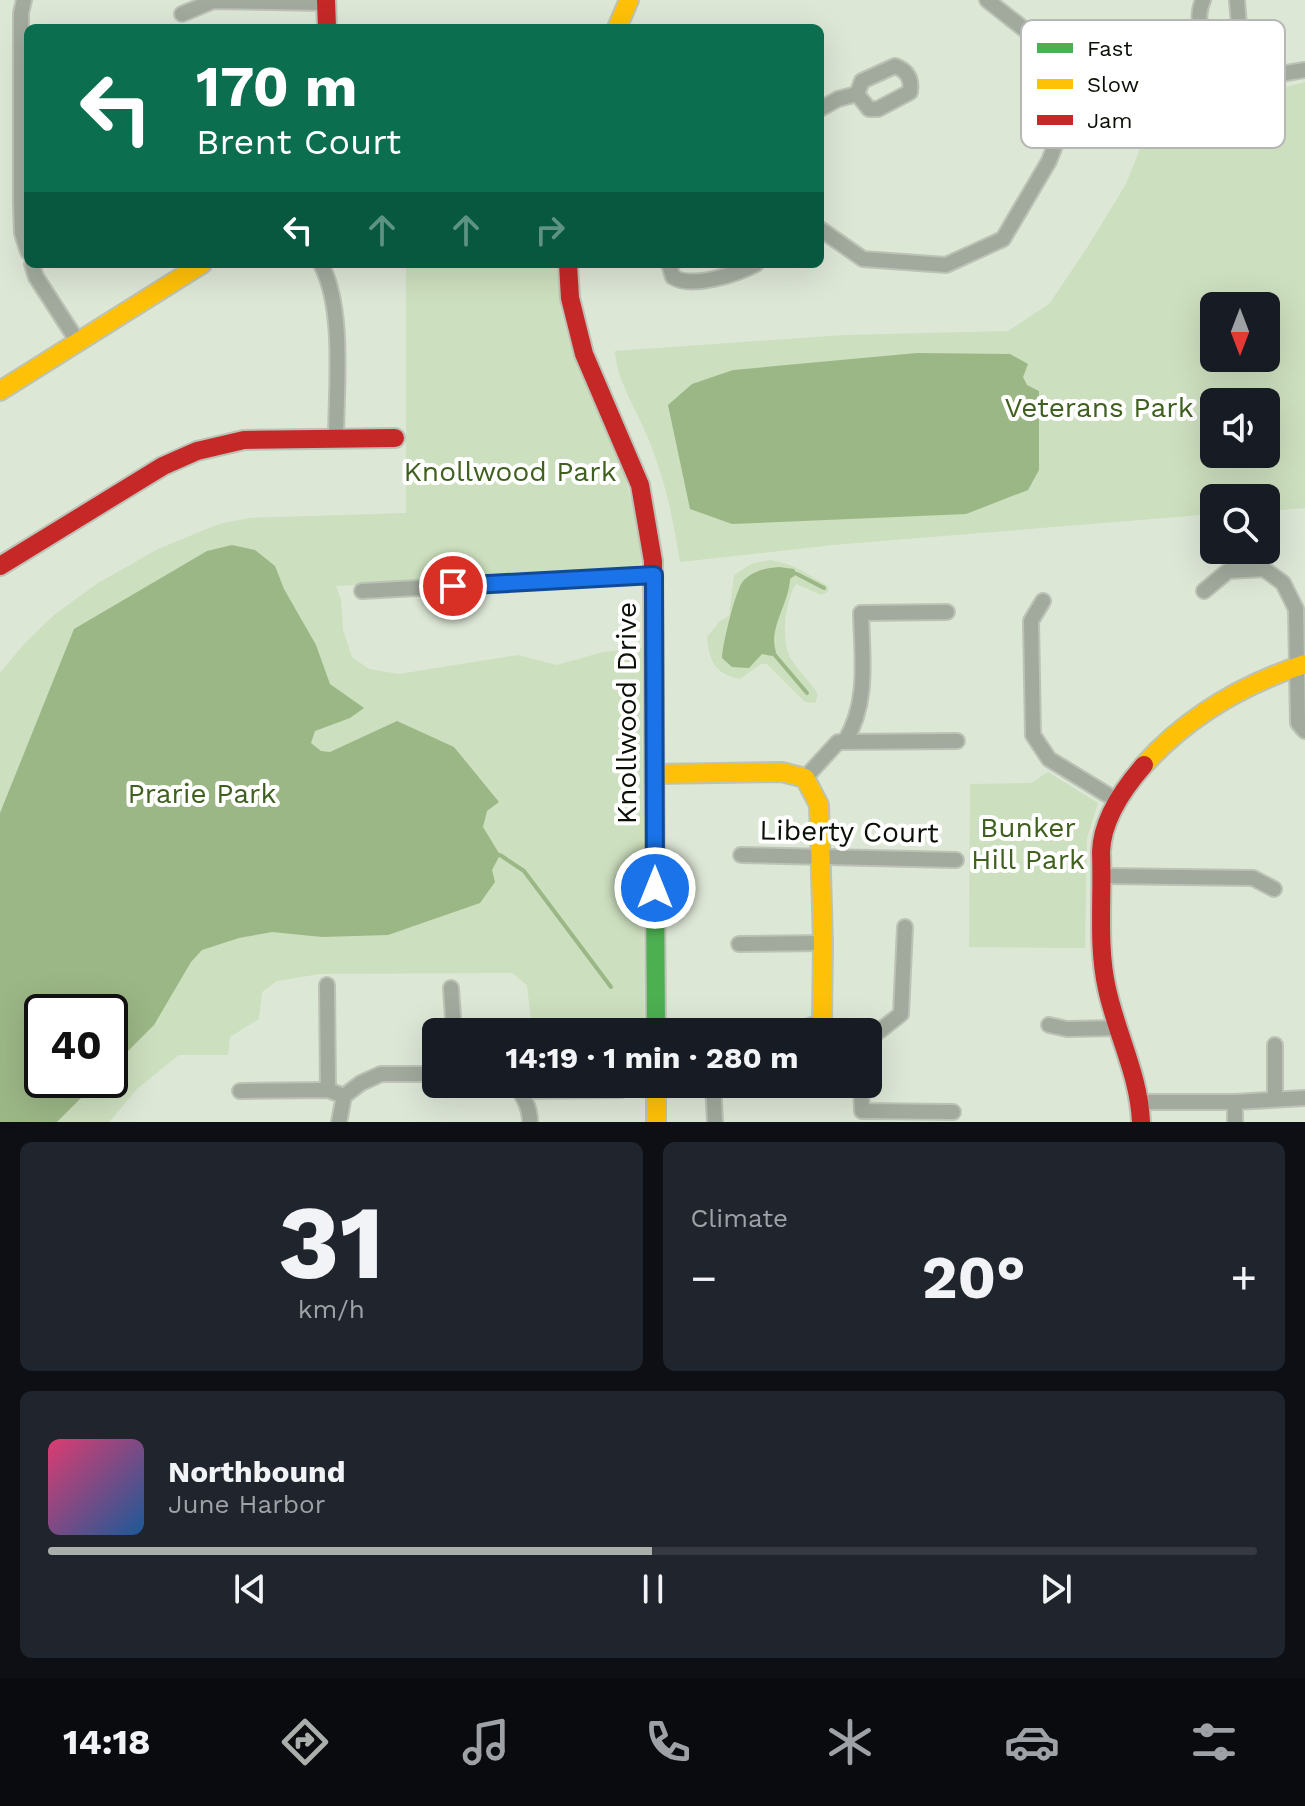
<!DOCTYPE html>
<html lang="en">
<head>
<meta charset="utf-8">
<style>
	body { margin:0; font-family:"Work Sans",sans-serif; background:#20242c; color:#f1f3f6; height:100vh; display:flex; flex-direction:column; font-size:30px; white-space:nowrap }
	* { box-sizing:border-box; margin:0 }
	p { font-size:26px; color:#9ea1a6 }
	.icon { flex:none; width:44px; height:44px; fill:none; stroke:currentColor; stroke-width:2; stroke-linecap:round; stroke-linejoin:round }
	.map { position:relative; height:1122px; overflow:hidden }
	.panel { display:flex; flex-direction:column; gap:20px; padding:20px; background:#0d0f14; flex:1 }
	.panel>* { flex:none }
	.banner { position:absolute; left:24px; top:24px; width:800px; height:244px; border-radius:12px; box-shadow:0 8px 32px #0002; background:#0b6e4f; color:#fff; overflow:hidden }
	.needle { width:52px; rotate:180deg }
	.controls { position:absolute; left:1200px; top:292px; display:grid; gap:16px }
	.controls a { display:grid; place-items:center; width:80px; height:80px; border-radius:12px; background:#171b24; box-shadow:0 8px 32px #0002; font-size:40px }
	.speed { position:absolute; left:24px; top:994px; display:flex; gap:16px; font-size:40px; font-weight:700; text-align:center }
	.speed>* { display:grid; place-content:center; width:104px; height:104px; border-radius:50%; background:#171b24; box-shadow:0 8px 32px #0002; line-height:1 }
	.speed .limit { border:4px solid #111; border-radius:12px; background:#fff; color:#111 }
	.pin { position:absolute; display:grid; place-items:center; width:68px; height:68px; color:#fff; margin:-34px; border:4px solid #fff; border-radius:50%; box-shadow:0 2px 8px #0007 }
	.me { position:absolute; width:88px; margin:-44px; rotate:0deg; stroke-linejoin:round; filter:drop-shadow(0 0 6px #0008) }
	.turn { display:flex; align-items:center; gap:28px; height:168px; padding:0 40px; font-size:36px }
	.turn .icon { width:104px; height:104px; stroke-width:2.5 }
	.turn b { display:block; font-size:56px; line-height:68px }
	.lanes { display:flex; align-items:center; height:76px; padding:0 40px; background:#0003; justify-content:center; gap:40px; direction:ltr }
	.lanes .off { opacity:.35 }
	.big { font-size:60px; font-weight:700; line-height:1.1 }
	.panel .tile { flex:1; display:flex; flex-direction:column; justify-content:center; gap:12px; min-width:0; padding:0 28px; border-radius:12px; background:#20242c }
	.panel .dial { align-items:center; gap:0 }
	.dial b { font-size:104px; line-height:1 }
	.song { display:flex; align-items:center; gap:24px }
	.cover { width:96px; height:96px; border-radius:12px; background:linear-gradient(135deg,hsl(340 70% 55%),hsl(210 70% 35%)) }
	.played { height:8px; border-radius:4px; background:linear-gradient(90deg,#aaafab 50%,#363941 50%) }
	.keys { display:flex; justify-content:space-around; direction:ltr }
	.heat { display:flex; justify-content:space-between; align-items:center; font-size:44px; direction:ltr }
	.panel .tiles { flex:1; display:grid; gap:20px; grid-template-columns:1fr 1fr }
	.tile:last-child { grid-column:span 2 }
	.trip { position:absolute; left:422px; top:1018px; width:460px; height:80px; border-radius:12px; background:#171b24; box-shadow:0 8px 32px #0002; font-weight:700; line-height:80px; text-align:center }
	.tab-bar { display:flex; height:128px; justify-content:space-around; align-items:center; background:#090b0e; color:#9ea1a6 }
	.tab-bar .icon { width:56px; height:56px }
	.tab-bar .current { color:#aaafab }
	.tab-bar b { font-size:36px; color:#f1f3f6 }
	.map>svg:first-child { display:block }
	.green { fill:#ccdfbe; fill-rule:evenodd }
	.water { fill:#9cb786 }
	.lines { fill:none; stroke-linecap:round; stroke-linejoin:round }
	.stream { stroke:#9cb786; stroke-width:4 }
	.street-casing { stroke:#bcc3b6; stroke-width:18 }
	.fast-casing { stroke:#bcc3b6; stroke-width:22 }
	.slow-casing { stroke:#bcc3b6; stroke-width:22 }
	.jam-casing { stroke:#bcc3b6; stroke-width:22 }
	.street { stroke:#a2aa9e; stroke-width:14 }
	.fast { stroke:#4caf50; stroke-width:18 }
	.slow { stroke:#ffc107; stroke-width:18 }
	.jam { stroke:#c62828; stroke-width:18 }
	.route-casing { stroke:#114b97; stroke-width:20 }
	.route { stroke:#1a73e8; stroke-width:14 }
	.labels { text-anchor:middle; stroke-width:8; stroke-linejoin:round; paint-order:stroke }
	.park-label { font-size:28px; fill:#3f601e; stroke:#fff }
	.street-label { font-size:28px; fill:#0a1006; stroke:#fff }
	.key { fill:#fff; stroke:#b6b7b4; stroke-width:2 }
	.key-label { font-size:22px; fill:#0a1006 }
</style>
</head>
<body>
<div class="map">
<svg width="1305" height="1122" viewBox="0 0 1305 1122">
	<rect width="100%" height="100%" fill="#dde7d6"/>
	<g class="green">
		<path d="M1305 82V508L1266 511V498H1214V514L833 545 680 562C673 520 666 483 650 443 639 413 617 383 615 351L844 335 1008 331 1049 304 1085 251 1126 184 1147 131 1156 92 1259 94ZM1214 306H1266V358H1214ZM1214 402H1266V454H1214Z"/>
		<path d="M406 264H558L561 310 573 355 624 474 637 522 642 562 633 570 336 586 341 600 343 630 352 657 369 669 399 674 518 655 557 665 603 652 642 648 644 1029 532 1030 527 985 512 973 320 974 277 981 262 992 259 1019 230 1037 228 1055H179L138 1088 109 1122H0V673L24 644 54 615 98 583 158 549 219 524 250 518 406 513ZM42 1012H110V1080H42Z"/>
		<path d="M770 560C798 565 804 573 828 586V592L821 595 796 584C785 601 780 641 791 659 799 672 811 681 818 695L815 703 805 702 767 664H761L740 679C715 674 709 661 707 637L720 621 729 616 734 575 751 564Z"/>
		<polygon points="1048,772 1098,803 1087,838 1085,948 969,947 970,784 1031,783"/>
	</g>
	<g class="water">
		<polygon points="917,353 1010,354 1028,364 1023,377 1027,385 1039,391 1039,470 1028,490 966,514 732,524 690,509 668,405 692,384 733,370"/>
		<polygon points="232,545 255,550 275,566 284,589 316,645 330,684 364,708 350,718 315,731 311,743 321,751 330,752 397,721 454,747 499,802 487,811 483,827 500,855 492,870 495,882 480,903 388,935 322,937 272,932 239,938 202,950 191,962 154,1025 110,1069 110,1012 42,1012 42,1080 99,1080 57,1122 0,1122 0,813 74,629 207,551"/>
		<path d="M779 567 794 569 797 574 790 579C789 604 768 628 776 652L772 656 762 654 749 668 732 667 722 658C722 646 736 587 744 580 755 570 766 568 779 567Z"/>
	</g>
	<g class="lines">
		<g class="stream">
			<polyline points="797,574 824,588"/>
			<polyline points="774,654 807,693"/>
			<polyline points="500,855 524,871 611,987"/>
		</g>
		<defs>
			<g id="street">
				<polyline points="24,0 21,13 21,201 22,233 28,252"/>
				<polyline points="987,0 1038,40 1088,60 1148,77 1225,83 1305,70"/>
				<path d="M1203 0C1194 22 1202 36 1221 48"/>
				<polyline points="182,14 213,1 326,3"/>
				<polyline points="1221,48 1239,27 1237,0"/>
				<polyline points="1221,48 1225,83"/>
				<path d="M895 66C908 71 912 79 910 92L878 109H869L857 94 862 81Z"/>
				<polyline points="820,109 838,99 857,94"/>
				<polyline points="820,229 863,259 946,265 1003,239 1049,161 1088,60"/>
				<polyline points="32,264 36,277 78,342"/>
				<path d="M321 264C345 310 336 388 336 440"/>
				<path d="M669 264 673 277C692 289 737 274 756 264"/>
				<polyline points="362,591 654,575"/>
				<polyline points="1204,591 1228,571 1264,569 1283,583 1296,609 1298,723 1305,731"/>
				<polyline points="1043,601 1031,621 1033,735 1049,759 1116,800"/>
				<path d="M845 741C869 703 862 657 861 613L947 612"/>
				<polyline points="805,778 838,742 957,741"/>
				<polyline points="741,855 956,860"/>
				<polyline points="1103,876 1253,878 1274,889"/>
				<polyline points="739,944 823,943"/>
				<polyline points="327,985 328,1090"/>
				<polyline points="451,988 454,1032"/>
				<polyline points="1049,1025 1067,1029 1118,1028"/>
				<polyline points="794,1032 822,1021 839,1032"/>
				<polyline points="868,1040 901,1014 905,927"/>
				<path d="M513 1084C523 1093 530 1108 530 1122"/>
				<polyline points="713,1084 715,1122"/>
				<polyline points="861,1084 862,1111 953,1112"/>
				<polyline points="240,1091 328,1090 344,1096"/>
				<polyline points="521,1091 622,1090"/>
				<polyline points="1275,1098 1275,1045"/>
				<polyline points="1142,1102 1235,1102 1305,1098"/>
				<polyline points="1235,1102 1235,1122"/>
				<polyline points="339,1122 344,1096 361,1083 381,1074 436,1074"/>
			</g>
			<polyline id="fast" points="654,738 656,1032"/>
			<g id="slow">
				<polyline points="617,28 629,0"/>
				<polyline points="0,391 202,264"/>
				<path d="M1144 765C1187 717 1244 684 1305 664"/>
				<polyline points="655,774 782,772 805,778 819,805 823,943 822,1021"/>
				<polyline points="656,1084 656,1122"/>
			</g>
			<g id="jam">
				<polyline points="326,0 327,28"/>
				<polyline points="568,264 570,298 584,354 640,485 653,561 654,738"/>
				<polyline points="0,566 163,466 197,451 244,440 395,438"/>
				<path d="M1141 1122C1139 1075 1117 1035 1107 989 1097 945 1103 898 1101 852 1102 820 1123 789 1144 765"/>
			</g>
		</defs>
		<use href="#street" class="street-casing"/>
		<use href="#fast" class="fast-casing"/>
		<use href="#slow" class="slow-casing"/>
		<use href="#jam" class="jam-casing"/>
		<use href="#street" class="street"/>
		<use href="#fast" class="fast"/>
		<use href="#slow" class="slow"/>
		<use href="#jam" class="jam"/>
	</g>
	<g class="lines">
		<defs>
			<polyline id="route" points="453,586 654,575 655,888"/>
		</defs>
		<use href="#route" class="route-casing"/>
		<use href="#route" class="route"/>
	</g>
	<g class="labels">
		<g class="park-label">
			<text x="1099" y="417">Veterans Park</text>
			<text x="510" y="481">Knollwood Park</text>
			<text x="202" y="803">Prarie Park</text>
			<text x="1028" y="837">Bunker<tspan x="1028" dy="32">Hill Park</tspan></text>
		</g>
		<g class="street-label">
			<text transform="translate(626 713) rotate(-90)" y="10">Knollwood Drive</text>
			<text transform="translate(849 831) rotate(1)" y="10">Liberty Court</text>
		</g>
	</g>
	<rect x="1021" y="20" width="264" height="128" rx="12" class="key"/>
	<rect x="1037" y="43" width="36" height="10" fill="#4caf50"/>
	<rect x="1037" y="79" width="36" height="10" fill="#ffc107"/>
	<rect x="1037" y="115" width="36" height="10" fill="#c62828"/>
	<g class="key-label">
		<text x="1087" y="56">Fast</text>
		<text x="1087" y="92">Slow</text>
		<text x="1087" y="128">Jam</text>
	</g>
</svg>
<div class="controls">
<a><svg class="needle" viewBox="-14 -14 28 28"><path d="M0-13l5 13h-10z" fill="#e53935"/><path d="M0 13l5-13h-10z" fill="#9ea1a6"/></svg></a>
<a><svg class="icon" aria-label="sound" viewBox="0 0 24 24"><path d="M4 9h4l5-4v14l-5-4H4zM17 9q2 3 0 6"/></svg></a>
<a><svg class="icon" aria-label="search" viewBox="0 0 24 24"><circle cx="10" cy="10" r="6"/><path d="M15 15l6 6"/></svg></a>
</div>
<div class="speed"><div class="limit">40</div></div>
<div class="pin" style="left:453px;top:586px;background:#d93025"><svg class="icon" aria-label="arrive" viewBox="0 0 24 24"><path d="M6 21V4h12l-3 4 3 4H6"/></svg></div>
<svg class="me" style="left:655px;top:888px" viewBox="-20 -20 40 40"><circle r="17" fill="#1a73e8" stroke="#fff" stroke-width="3"/><path d="M0-11L8 9 0 5-8 9z" fill="#fff"/></svg>
<div class="trip">14:19 · 1 min · 280 m</div>
<div class="banner">
<div class="turn"><svg class="icon" aria-label="left" viewBox="0 0 24 24"><path d="M17 20v-9H6M10 6l-5 5 5 5"/></svg><div><b>170 m</b>Brent Court</div></div>
<div class="lanes"><svg class="icon" aria-label="left" viewBox="0 0 24 24"><path d="M17 20v-9H6M10 6l-5 5 5 5"/></svg><svg class="icon off" aria-label="ahead" viewBox="0 0 24 24"><path d="M12 20V5M6 11l6-6 6 6"/></svg><svg class="icon off" aria-label="ahead" viewBox="0 0 24 24"><path d="M12 20V5M6 11l6-6 6 6"/></svg><svg class="icon off" aria-label="right" viewBox="0 0 24 24"><path d="M7 20v-9h11M14 6l5 5-5 5"/></svg></div>
</div>
</div>
<section class="panel">
<div class="tiles">
<div class="tile dial"><b>31</b><p>km/h</p></div>
<div class="tile"><p>Climate</p>
<div class="heat"><a>−</a><b class="big">20°</b><a>+</a></div>
</div>
<div class="tile">
<div class="song"><i class="cover"></i><div><b>Northbound</b><p>June Harbor</p></div></div>
<div class="played"></div>
<div class="keys"><svg class="icon" aria-label="previous" viewBox="0 0 24 24"><path d="M18 5L8 12l10 7zM5 5v14"/></svg><svg class="icon" aria-label="pause" viewBox="0 0 24 24"><path d="M8 5v14M16 5v14"/></svg><svg class="icon" aria-label="next" viewBox="0 0 24 24"><path d="M6 5l10 7-10 7zM19 5v14"/></svg></div>
</div>
</div>
</section>
<nav class="tab-bar">
<b>14:18</b>
<svg class="icon current" aria-label="directions" viewBox="0 0 24 24"><path d="M12 3l9 9-9 9-9-9zM9 14v-3h6M13 9l2 2-2 2"/></svg>
<svg class="icon" aria-label="music" viewBox="0 0 24 24"><path d="M9 18V5l10-2v13"/><circle cx="6" cy="18" r="3"/><circle cx="16" cy="16" r="3"/></svg>
<svg class="icon" aria-label="phone" viewBox="0 0 24 24"><path d="M5 4h4l2 5-3 2q2 4 5 5l2-3 5 2v4C11 20 4 13 5 4z"/></svg>
<svg class="icon" aria-label="climate" viewBox="0 0 24 24"><path d="M12 3v18M4 7l16 10M4 17L20 7"/></svg>
<svg class="icon" aria-label="car" viewBox="0 0 24 24"><path d="M5 17H2v-5l4-1 3-4h7l3 4 3 1v5h-3M9 17h6M6 11h13"/><circle cx="7" cy="17" r="2"/><circle cx="17" cy="17" r="2"/></svg>
<svg class="icon" aria-label="filters" viewBox="0 0 24 24"><path d="M4 7h16M4 17h16"/><circle cx="9" cy="7" r="2"/><circle cx="15" cy="17" r="2"/></svg>
</nav>
</body>
</html>
